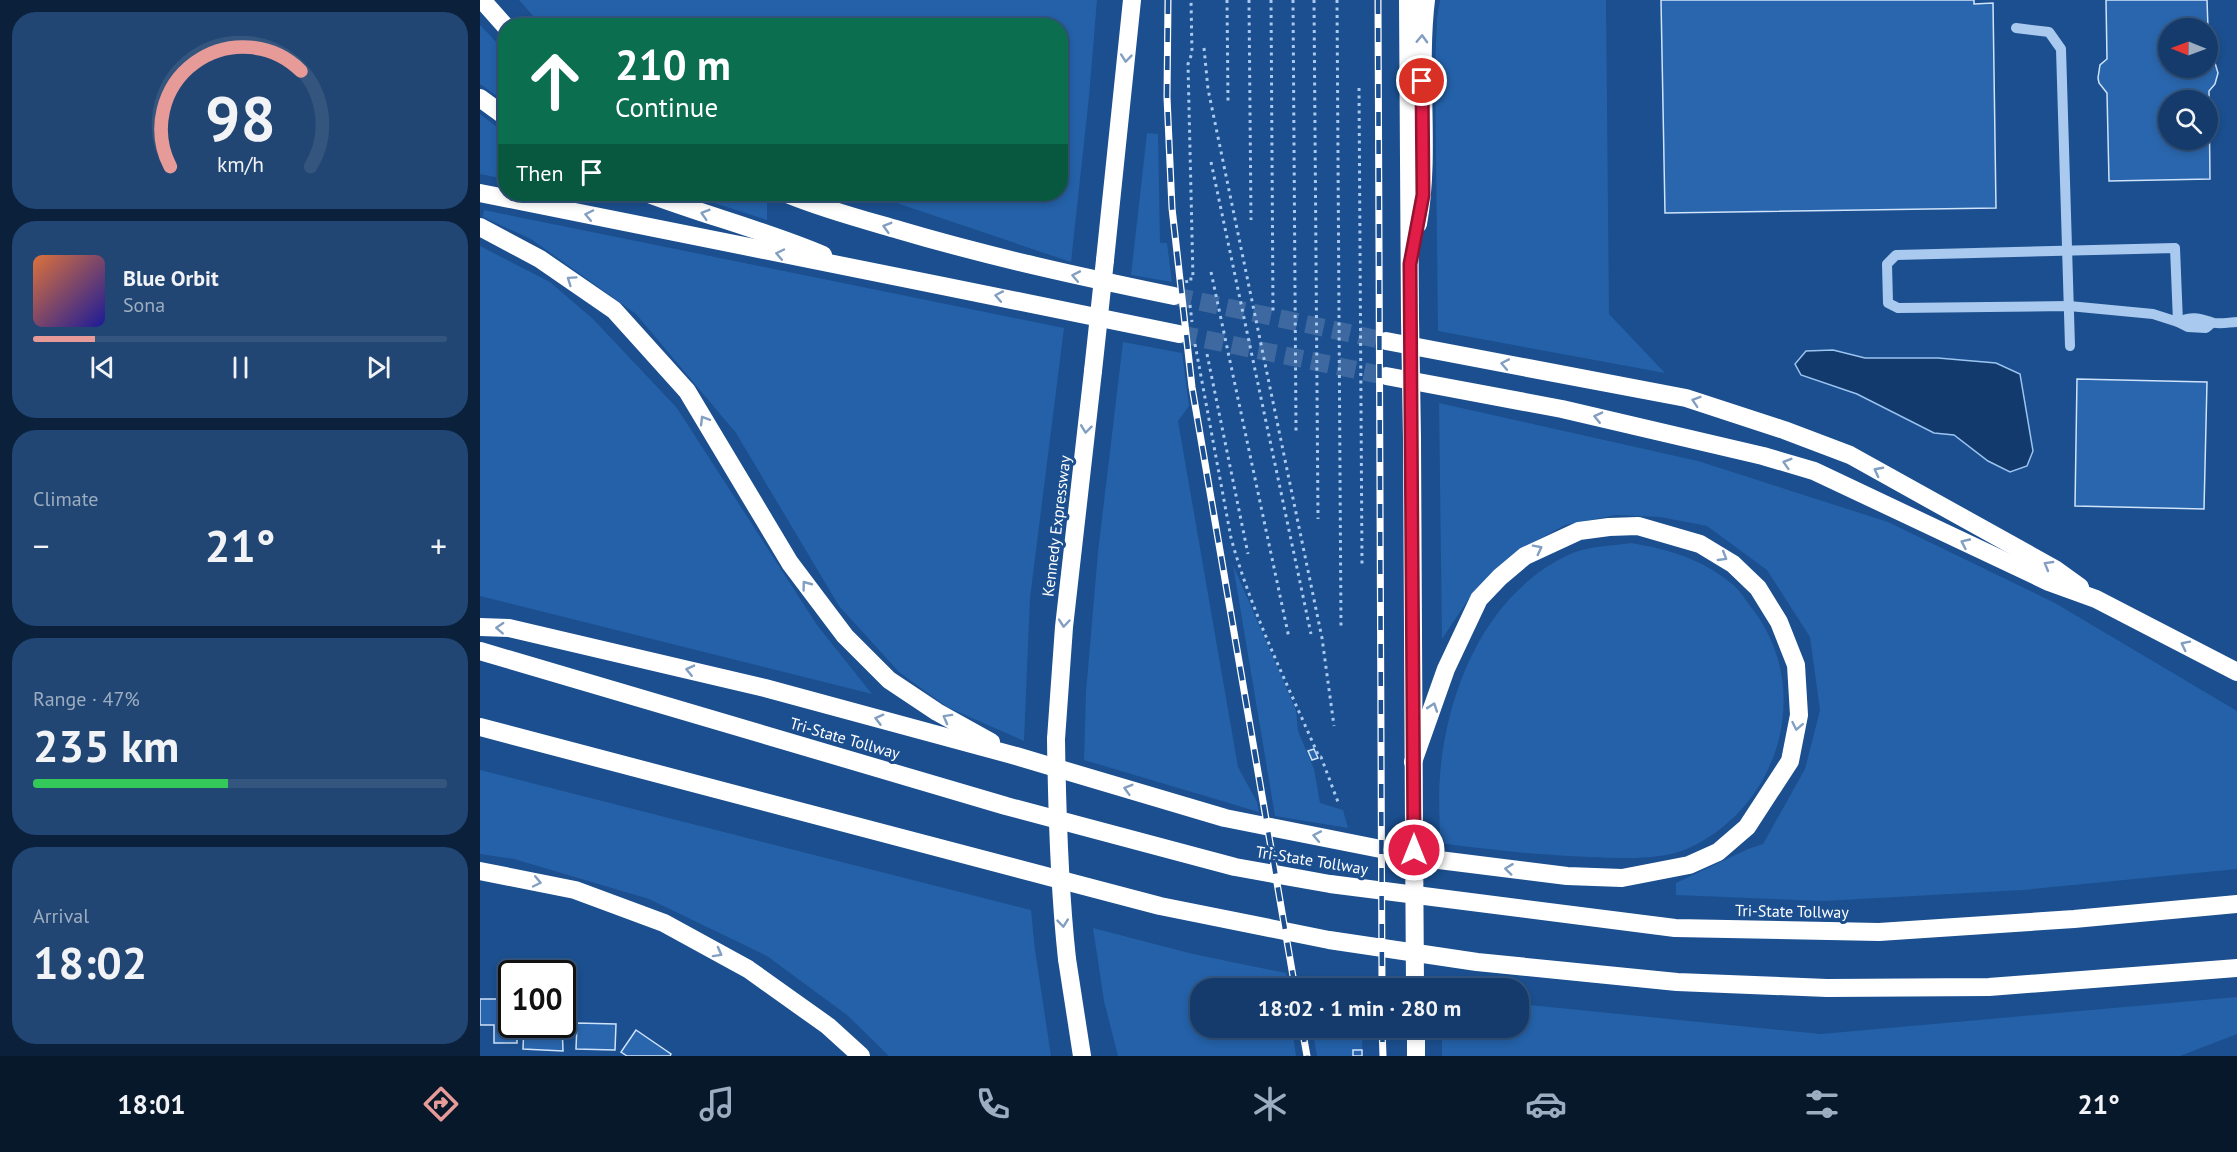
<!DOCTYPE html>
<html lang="en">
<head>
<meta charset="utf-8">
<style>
	body { margin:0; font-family:"PT Sans",sans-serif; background:#214673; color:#f1f3f6; height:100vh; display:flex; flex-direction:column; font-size:22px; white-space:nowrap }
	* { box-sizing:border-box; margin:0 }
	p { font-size:20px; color:#9dadc1 }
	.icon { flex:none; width:33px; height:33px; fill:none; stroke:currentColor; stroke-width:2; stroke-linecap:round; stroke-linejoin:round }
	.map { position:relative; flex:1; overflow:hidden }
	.drawer { display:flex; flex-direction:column; gap:12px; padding:12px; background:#0b203b; width:480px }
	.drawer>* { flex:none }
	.top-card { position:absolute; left:18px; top:18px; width:570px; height:183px; border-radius:24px; box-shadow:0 3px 9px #0003,0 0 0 2px #33557e; background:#0b6e4f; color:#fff; overflow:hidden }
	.needle { width:39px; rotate:271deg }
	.buttons { position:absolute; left:1678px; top:18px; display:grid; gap:12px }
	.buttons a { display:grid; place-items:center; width:60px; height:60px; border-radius:50%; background:#143b6b; box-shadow:0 3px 9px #0003,0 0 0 2px #33557e; font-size:30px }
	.speed { position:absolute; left:18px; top:960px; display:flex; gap:12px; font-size:30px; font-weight:700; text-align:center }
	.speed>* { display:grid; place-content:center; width:78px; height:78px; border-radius:50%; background:#143b6b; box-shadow:0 3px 9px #0003,0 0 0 2px #33557e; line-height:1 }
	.speed .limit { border:3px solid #111; border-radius:9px; background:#fff; color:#111 }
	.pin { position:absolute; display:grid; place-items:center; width:51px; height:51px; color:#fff; margin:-26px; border:3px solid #fff; border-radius:50%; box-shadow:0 2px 6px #0007 }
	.me { position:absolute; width:66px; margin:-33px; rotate:0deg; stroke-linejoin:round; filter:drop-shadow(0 0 4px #0008) }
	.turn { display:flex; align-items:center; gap:21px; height:126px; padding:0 18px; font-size:27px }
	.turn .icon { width:78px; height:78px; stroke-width:2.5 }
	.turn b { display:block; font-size:42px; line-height:51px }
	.then { display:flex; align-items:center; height:57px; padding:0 18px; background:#0003; gap:12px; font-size:22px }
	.big { font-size:45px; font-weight:700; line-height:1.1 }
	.drawer .tile { flex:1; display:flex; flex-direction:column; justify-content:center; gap:9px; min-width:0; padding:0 21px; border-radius:24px; background:#214673 }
	.drawer .dial { align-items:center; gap:0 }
	.dial svg { height:156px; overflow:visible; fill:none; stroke:#33557e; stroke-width:7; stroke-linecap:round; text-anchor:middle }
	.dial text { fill:#f1f3f6; stroke:none }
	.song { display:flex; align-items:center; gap:18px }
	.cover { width:72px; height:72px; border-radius:9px; background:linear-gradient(135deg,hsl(20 70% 55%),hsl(240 70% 35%)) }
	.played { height:6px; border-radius:3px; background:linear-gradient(90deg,#e69b98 15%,#33557e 15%) }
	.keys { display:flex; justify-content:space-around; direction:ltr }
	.heat { display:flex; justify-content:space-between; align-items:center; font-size:33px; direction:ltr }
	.charge { height:9px; border-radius:4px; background:linear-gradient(90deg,#34c759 47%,#33557e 0) }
	.trip { position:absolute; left:710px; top:978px; width:339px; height:60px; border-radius:24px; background:#143b6b; box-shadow:0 3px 9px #0003,0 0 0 2px #33557e; font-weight:700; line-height:60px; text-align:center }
	.dock { display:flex; height:96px; justify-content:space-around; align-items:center; background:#08182b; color:#9dadc1 }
	.dock .icon { width:42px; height:42px }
	.dock .on { color:#e69b98 }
	.dock b { font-size:27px; color:#f1f3f6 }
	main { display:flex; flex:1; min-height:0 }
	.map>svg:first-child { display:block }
	.green { fill:#2461a8 }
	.water { fill:#123a6d; stroke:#9cc4f0; stroke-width:1.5 }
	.building { fill:#2a66ad; stroke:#cfe3fa; stroke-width:1.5; fill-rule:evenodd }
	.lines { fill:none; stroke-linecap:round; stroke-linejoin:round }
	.highway-tunnel { stroke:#3d69a0; stroke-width:18; stroke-dasharray:18 9; stroke-linecap:butt }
	.path { stroke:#a9c9ee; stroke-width:3; stroke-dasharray:3 4.5; stroke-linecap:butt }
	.minor { stroke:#a9c9ee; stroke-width:10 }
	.highway { stroke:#fff; stroke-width:18 }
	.rail-casing { stroke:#fff; stroke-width:7 }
	.rail { stroke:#1b4f8f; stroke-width:4.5; stroke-dasharray:14; stroke-linecap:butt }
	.highway-bridge { stroke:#fff; stroke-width:18 }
	.oneway { stroke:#829ec1 }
	.route-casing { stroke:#92132f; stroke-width:15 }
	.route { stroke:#e11d48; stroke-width:10 }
	.labels { text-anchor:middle; stroke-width:6; stroke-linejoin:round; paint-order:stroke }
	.street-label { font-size:16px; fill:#fff; stroke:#1b4f8f }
</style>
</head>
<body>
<main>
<section class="drawer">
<div class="tile dial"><svg viewBox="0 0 100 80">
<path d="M14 69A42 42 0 1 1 86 69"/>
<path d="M14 69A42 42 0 0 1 81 20" stroke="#e69b98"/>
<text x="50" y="56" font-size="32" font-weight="700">98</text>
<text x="50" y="72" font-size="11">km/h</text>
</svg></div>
<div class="tile">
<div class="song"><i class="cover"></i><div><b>Blue Orbit</b><p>Sona</p></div></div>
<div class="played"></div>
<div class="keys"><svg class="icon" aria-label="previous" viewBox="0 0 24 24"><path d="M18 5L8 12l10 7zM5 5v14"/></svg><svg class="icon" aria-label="pause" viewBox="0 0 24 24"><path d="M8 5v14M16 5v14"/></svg><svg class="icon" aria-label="next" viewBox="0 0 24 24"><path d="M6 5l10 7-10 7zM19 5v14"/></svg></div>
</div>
<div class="tile"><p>Climate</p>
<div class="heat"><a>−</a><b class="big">21°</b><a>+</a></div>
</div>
<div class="tile"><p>Range · 47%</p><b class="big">235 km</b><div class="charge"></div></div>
<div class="tile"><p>Arrival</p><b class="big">18:02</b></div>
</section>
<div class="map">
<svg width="1757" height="1056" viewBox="0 0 1757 1056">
	<rect width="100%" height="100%" fill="#1b4f8f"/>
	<g class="green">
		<polygon points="39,0 617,0 609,97 591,262 390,194 580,194 580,26 62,26"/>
		<polygon points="960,0 1126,0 1129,314 1185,373 958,331 955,69 957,18"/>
		<polygon points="0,25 25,51 25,102 0,84"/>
		<polygon points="0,114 25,133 25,179 0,174"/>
		<polygon points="667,133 678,134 680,243 687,243 692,282 651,275"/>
		<polygon points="207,194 271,194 287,201 287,220"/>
		<polygon points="4,210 584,328 550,598 544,741 467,707 419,672 359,606 256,433 156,314 51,239 3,217"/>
		<polygon points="0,246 70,282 113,319 197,408 337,625 392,694 0,596"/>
		<polygon points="643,342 702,353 709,406 698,421 758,767 777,802 779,812 604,760 606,692 618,552"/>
		<polygon points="959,403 1218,461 1408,522 1575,603 1757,711 1757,869 1543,890 1344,901 1196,895 1196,883 1268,849 1283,844 1325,769 1340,710 1330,637 1287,570 1227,526 1180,517 1136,515 1085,525 1036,552 1013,572 988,600 962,639"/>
		<path d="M1151 543C1188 549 1222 559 1251 583 1259 589 1265 599 1271 607 1335 688 1300 806 1209 848 1181 861 1140 858 1110 857 1059 855 1010 850 960 843 960 821 958 797 960 775 967 689 1006 594 1088 555 1107 546 1131 546 1151 543Z"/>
		<polygon points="753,565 816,710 818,731 834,769 840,803 863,810 868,828 795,816"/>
		<polygon points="0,770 551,910 555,950 571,1056 409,1056 367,1015 287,956 169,899 34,859 0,854"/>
		<polygon points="613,928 713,954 806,973 809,988 720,988 720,1028 812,1028 816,1056 638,1056 624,1001"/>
		<polygon points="823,976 883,987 883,988 825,988"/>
		<polygon points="1757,997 1757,1034 1700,1056 962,1056 962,1028 1038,1028 1038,1004 1341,1034"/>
		<polygon points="832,1028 883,1028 882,1050 873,1051 873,1056 837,1056"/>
	</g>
	<polygon class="water" points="1353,350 1385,358 1458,358 1516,363 1540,374 1553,451 1547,466 1530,472 1508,461 1474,435 1454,433 1377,394 1321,375 1315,364 1326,351"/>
	<g class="building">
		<polygon points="1181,0 1494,0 1494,4 1513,3 1516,208 1185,213"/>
		<path d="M1626 0H1727L1728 28H1689V68H1728V44V57L1735 63 1738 73 1735 84 1729 91 1730 179 1629 181 1627 93 1619 83 1618 78 1620 65 1627 59ZM1689 100H1728V140H1689Z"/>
		<polygon points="1597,379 1727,382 1724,509 1595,506"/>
		<polygon points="834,749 838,758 832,760 828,751"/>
		<polygon points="0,999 32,999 32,1024 37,1024 37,1043 14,1043 14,1025 0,1025"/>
		<polygon points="82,1023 83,1051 43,1049 44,1024 82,1024"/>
		<polygon points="97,1023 136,1024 135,1050 96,1049"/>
		<polygon points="156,1030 191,1054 190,1056 147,1056 141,1052"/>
		<rect x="873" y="1050" width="9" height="6"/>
	</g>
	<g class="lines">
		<g class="highway-tunnel">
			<polyline points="694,296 906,341"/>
			<polyline points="699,334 906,376"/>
		</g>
		<g class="path">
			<polyline points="747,0 748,101"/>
			<polyline points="769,0 771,220"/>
			<polyline points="791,0 793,311"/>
			<polyline points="813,0 816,431"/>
			<polyline points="834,0 838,519"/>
			<polyline points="857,0 861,630"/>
			<polyline points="724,48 728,89 842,638 854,726"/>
			<polyline points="879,88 882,565"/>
			<polyline points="731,162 831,634"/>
			<polyline points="731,272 809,638"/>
			<polyline points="707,283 706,279 713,279 708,64 712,53 711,0"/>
			<polyline points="710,305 712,322"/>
			<path d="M715 344 751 538C772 614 808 685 839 757H841L858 802"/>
			<polyline points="727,354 768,554"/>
		</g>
		<g class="minor">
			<polyline points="1536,28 1569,32 1581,49 1590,346"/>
			<polyline points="1698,322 1695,248 1416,255 1407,264 1408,303 1418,308 1589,306 1673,314 1698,322 1708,327 1726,328 1732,323"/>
			<path d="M1698 322C1712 316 1718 318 1731 322 1738 325 1750 322 1757 322"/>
		</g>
		<g class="highway">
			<polyline points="2,0 26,27"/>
			<polyline points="928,0 930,319"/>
			<polyline points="0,98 26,117"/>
			<path d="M0 193C233 238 466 287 699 334"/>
			<path d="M169 194C227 216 287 231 343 255"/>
			<path d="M307 194C343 209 381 219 419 230 510 257 602 277 694 296"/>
			<path d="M938 224C951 152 937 74 946 0"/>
			<polyline points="0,227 60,259 134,310 207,391 310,563 365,636 409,680 457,712 511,742"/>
			<polyline points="625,260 652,0"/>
			<polyline points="906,341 1206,398 1304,430 1370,455 1575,569 1600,587"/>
			<polyline points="906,376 1082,409 1283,456 1334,471 1569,582 1616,599 1757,672"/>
			<polyline points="932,438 934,828"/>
			<polyline points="0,627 29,628 285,688 536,756 745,818 951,859 1087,876 1142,878 1209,865 1238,852 1267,827 1310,761 1319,715 1316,665 1299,622 1278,588 1253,564 1220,544 1158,526 1129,527 1099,531 1045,556 1020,577 999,599 966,669 933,762"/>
			<polyline points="0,651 526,806 755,867 850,884 1195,928 1399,932 1594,919 1757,904"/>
			<polyline points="0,727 680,906 849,940 997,962 1197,982 1347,988 1509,987 1757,968"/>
			<polyline points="576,739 584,627 613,371"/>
			<polyline points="0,871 95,890 184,923 268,969 348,1026 381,1056"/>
			<polyline points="587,959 602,1056"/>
			<polyline points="936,1056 936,1028"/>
		</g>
		<defs>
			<g id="rail">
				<polyline points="688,0 687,97 692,208 712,387 815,988"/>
				<polyline points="898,0 902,988"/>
				<polyline points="822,1028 827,1056"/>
				<polyline points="902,1028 903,1056"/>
			</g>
		</defs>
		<use href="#rail" class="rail-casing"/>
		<use href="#rail" class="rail"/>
		<g class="highway-bridge">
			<polyline points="930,319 932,438"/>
			<polyline points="613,371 625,260"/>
			<path d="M576 739C577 813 579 886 587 959"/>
			<polyline points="934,828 935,988"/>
		</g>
	</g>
	<defs><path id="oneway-chevron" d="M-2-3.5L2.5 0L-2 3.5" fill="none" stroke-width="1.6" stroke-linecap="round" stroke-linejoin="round" transform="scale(1.5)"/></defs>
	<g class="oneway">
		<use href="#oneway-chevron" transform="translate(942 39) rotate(-88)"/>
		<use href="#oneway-chevron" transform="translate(646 58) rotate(96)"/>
		<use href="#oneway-chevron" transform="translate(225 214) rotate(-163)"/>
		<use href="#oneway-chevron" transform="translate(109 215) rotate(-168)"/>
		<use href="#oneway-chevron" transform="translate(407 227) rotate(-164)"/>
		<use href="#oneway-chevron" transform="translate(300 254) rotate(-168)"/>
		<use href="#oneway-chevron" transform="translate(596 276) rotate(-169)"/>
		<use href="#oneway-chevron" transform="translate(91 280) rotate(-145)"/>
		<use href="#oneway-chevron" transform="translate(519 296) rotate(-169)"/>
		<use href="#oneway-chevron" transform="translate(1025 364) rotate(-169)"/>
		<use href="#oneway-chevron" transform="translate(1216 401) rotate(-162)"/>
		<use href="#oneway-chevron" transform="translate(1118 417) rotate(-167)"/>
		<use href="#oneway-chevron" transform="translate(224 420) rotate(-121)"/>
		<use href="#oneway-chevron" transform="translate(606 429) rotate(97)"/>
		<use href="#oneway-chevron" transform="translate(1307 463) rotate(-163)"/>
		<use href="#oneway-chevron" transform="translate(1398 471) rotate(-152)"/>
		<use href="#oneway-chevron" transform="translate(1485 543) rotate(-155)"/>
		<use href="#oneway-chevron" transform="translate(1058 549) rotate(-27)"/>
		<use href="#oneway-chevron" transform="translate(1243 557) rotate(31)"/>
		<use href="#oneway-chevron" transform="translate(1568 565) rotate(-150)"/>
		<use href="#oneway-chevron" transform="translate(326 585) rotate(-127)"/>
		<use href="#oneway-chevron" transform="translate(584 623) rotate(95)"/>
		<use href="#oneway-chevron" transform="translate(20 628) rotate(-177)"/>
		<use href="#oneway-chevron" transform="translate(1705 645) rotate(-153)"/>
		<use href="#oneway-chevron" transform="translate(210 670) rotate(-167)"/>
		<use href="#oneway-chevron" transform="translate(953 707) rotate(-71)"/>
		<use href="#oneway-chevron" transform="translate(467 718) rotate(-151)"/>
		<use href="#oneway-chevron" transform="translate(399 719) rotate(-165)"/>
		<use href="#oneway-chevron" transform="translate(1317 726) rotate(101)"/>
		<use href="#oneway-chevron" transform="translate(648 789) rotate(-164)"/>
		<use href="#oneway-chevron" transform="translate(837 836) rotate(-169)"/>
		<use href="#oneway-chevron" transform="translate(1029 869) rotate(-173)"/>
		<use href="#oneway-chevron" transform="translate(57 882) rotate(12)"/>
		<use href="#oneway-chevron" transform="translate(583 923) rotate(84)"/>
		<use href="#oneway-chevron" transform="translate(238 953) rotate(29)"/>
	</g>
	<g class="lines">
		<defs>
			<polyline id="route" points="934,850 930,264 943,195 942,81"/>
		</defs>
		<use href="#route" class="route-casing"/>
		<use href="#route" class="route"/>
	</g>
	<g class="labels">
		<g class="street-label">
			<text transform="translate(576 526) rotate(-83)" y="6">Kennedy Expressway</text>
			<text transform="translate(365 738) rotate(16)" y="6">Tri-State Tollway</text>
			<text transform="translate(832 860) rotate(9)" y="6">Tri-State Tollway</text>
			<text transform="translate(1312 911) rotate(1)" y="6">Tri-State Tollway</text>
		</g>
	</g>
</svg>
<div class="buttons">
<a><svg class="needle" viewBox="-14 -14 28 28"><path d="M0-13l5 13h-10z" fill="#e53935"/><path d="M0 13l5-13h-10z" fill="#9dadc1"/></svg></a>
<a><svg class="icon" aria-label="search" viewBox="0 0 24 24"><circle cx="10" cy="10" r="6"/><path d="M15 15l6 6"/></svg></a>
</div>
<div class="speed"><div class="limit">100</div></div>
<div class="pin" style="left:942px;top:81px;background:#d93025"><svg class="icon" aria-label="arrive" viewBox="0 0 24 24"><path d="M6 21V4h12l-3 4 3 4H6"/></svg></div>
<svg class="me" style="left:934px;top:850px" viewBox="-20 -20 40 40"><circle r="17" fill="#e11d48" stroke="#fff" stroke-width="3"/><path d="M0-11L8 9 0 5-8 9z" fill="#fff"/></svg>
<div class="trip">18:02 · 1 min · 280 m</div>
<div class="top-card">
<div class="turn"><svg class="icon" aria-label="ahead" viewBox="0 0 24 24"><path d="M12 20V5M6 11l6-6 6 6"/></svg><div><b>210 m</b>Continue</div></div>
<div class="then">Then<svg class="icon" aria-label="arrive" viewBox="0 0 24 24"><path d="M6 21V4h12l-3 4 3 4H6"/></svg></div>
</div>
</div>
</main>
<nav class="dock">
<b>18:01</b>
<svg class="icon on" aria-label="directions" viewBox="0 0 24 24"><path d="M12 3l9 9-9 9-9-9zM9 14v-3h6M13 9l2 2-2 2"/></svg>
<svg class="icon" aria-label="music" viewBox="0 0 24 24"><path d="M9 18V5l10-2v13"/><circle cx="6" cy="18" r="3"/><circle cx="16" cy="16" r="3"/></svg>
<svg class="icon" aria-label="phone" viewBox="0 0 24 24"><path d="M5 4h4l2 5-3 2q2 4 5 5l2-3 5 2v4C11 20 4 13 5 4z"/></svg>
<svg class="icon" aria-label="climate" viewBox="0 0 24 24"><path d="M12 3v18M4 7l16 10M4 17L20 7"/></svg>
<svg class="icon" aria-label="car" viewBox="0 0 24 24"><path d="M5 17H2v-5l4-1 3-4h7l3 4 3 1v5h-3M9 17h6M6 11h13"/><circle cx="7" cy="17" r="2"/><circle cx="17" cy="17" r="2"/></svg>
<svg class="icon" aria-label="filters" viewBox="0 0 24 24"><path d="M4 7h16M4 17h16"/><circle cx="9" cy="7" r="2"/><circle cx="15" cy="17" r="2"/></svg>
<b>21°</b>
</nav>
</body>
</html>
